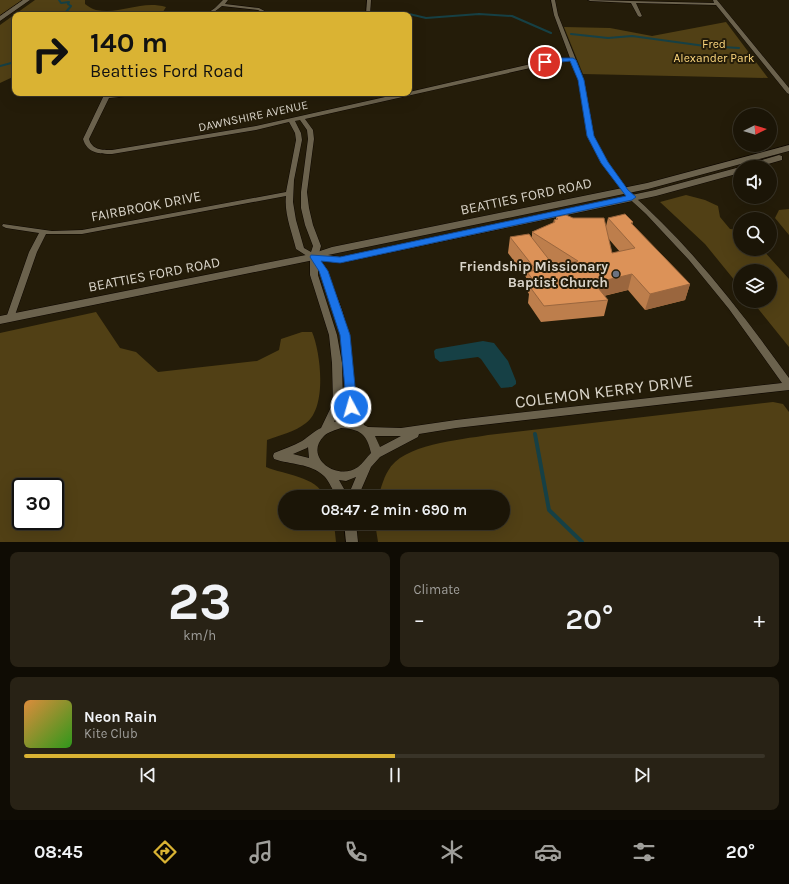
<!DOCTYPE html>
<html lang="en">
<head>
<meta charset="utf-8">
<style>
	body { margin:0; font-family:Karla,sans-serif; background:#282215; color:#f1f3f6; height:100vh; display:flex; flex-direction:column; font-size:15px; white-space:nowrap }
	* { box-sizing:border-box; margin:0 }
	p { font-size:13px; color:#a09f9b }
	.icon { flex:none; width:22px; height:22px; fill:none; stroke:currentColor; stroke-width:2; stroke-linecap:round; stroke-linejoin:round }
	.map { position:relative; height:542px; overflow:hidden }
	.drawer { display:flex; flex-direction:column; gap:10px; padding:10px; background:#0f0c04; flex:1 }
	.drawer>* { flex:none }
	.hud { position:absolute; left:12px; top:12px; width:400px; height:84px; border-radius:8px; box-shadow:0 4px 16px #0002,0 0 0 1px #393428; background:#dab333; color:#111; overflow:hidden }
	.needle { width:26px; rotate:85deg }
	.fabs { position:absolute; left:733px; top:108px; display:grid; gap:8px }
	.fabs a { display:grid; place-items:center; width:44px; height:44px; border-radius:50%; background:#1b1507; box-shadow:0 4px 16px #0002,0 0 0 1px #393428; font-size:20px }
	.speed { position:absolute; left:12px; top:478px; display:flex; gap:8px; font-size:20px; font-weight:700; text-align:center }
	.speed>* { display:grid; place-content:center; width:52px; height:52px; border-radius:50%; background:#1b1507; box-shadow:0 4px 16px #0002,0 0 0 1px #393428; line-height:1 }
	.speed .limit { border:2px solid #111; border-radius:6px; background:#fff; color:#111 }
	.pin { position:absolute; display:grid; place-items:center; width:34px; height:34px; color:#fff; margin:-17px; border:2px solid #fff; border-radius:50%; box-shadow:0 1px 4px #0007 }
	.me { position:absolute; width:44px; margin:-22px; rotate:354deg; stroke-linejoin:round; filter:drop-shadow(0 0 3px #0008) }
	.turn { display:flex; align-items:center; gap:14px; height:84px; padding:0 12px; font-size:18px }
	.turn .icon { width:52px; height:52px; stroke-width:2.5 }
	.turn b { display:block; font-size:28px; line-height:34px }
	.big { font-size:30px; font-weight:600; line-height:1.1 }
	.drawer .widget { flex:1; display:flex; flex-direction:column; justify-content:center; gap:6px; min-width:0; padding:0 14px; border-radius:8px; background:#282215 }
	.drawer .dial { align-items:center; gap:0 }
	.dial b { font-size:52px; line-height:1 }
	.song { display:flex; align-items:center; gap:12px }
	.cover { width:48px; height:48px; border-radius:6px; background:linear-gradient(135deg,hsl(30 70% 55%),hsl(110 70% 35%)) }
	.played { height:4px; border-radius:2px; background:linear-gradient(90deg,#dab333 50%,#393428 50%) }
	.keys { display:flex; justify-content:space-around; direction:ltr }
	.heat { display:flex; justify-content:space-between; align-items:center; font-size:22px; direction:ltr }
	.drawer .tiles { flex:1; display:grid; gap:10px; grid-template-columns:1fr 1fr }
	.widget:last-child { grid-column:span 2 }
	.trip { position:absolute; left:278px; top:490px; width:232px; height:40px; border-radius:20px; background:#1b1507; box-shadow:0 4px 16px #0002,0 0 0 1px #393428; font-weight:600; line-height:40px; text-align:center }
	.dock { display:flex; height:64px; justify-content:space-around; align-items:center; background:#0b0803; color:#a09f9b }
	.dock .icon { width:28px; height:28px }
	.dock .on { color:#dab333 }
	.dock b { font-size:18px; color:#f1f3f6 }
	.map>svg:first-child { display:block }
	.green { fill:#514015; fill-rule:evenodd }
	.water { fill:#164045 }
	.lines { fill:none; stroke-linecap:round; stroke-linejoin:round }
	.stream-far1 { stroke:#164045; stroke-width:2 }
	.stream { stroke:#164045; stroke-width:4 }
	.minor-casing { stroke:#0d0600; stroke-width:1 }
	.tertiary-casing { stroke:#0d0600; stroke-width:1 }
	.secondary-casing { stroke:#0d0600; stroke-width:1 }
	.minor { fill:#6b624d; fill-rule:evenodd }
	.tertiary { fill:#6b624d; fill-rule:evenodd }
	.secondary { fill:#6b624d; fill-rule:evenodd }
	.wall { fill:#bd7e4c; fill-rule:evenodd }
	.shaded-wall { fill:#9a663e }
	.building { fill:#dc9258; stroke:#9a663e }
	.route { fill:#1a73e8; stroke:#114b97 }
	.worship-dot { fill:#6b7280; stroke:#241c09; stroke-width:1.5 }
	.labels { text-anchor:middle; stroke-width:4; stroke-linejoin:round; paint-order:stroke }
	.far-park-label { font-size:12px; fill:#fcd67d; stroke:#241c09 }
	.far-street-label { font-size:12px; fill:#d9d4c9; stroke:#241c09 }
	.street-label { font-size:14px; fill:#d9d4c9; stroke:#241c09 }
	.poi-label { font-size:14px; font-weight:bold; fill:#d9d4c9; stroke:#241c09; text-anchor:end }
	.near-street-label { font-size:17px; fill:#d9d4c9; stroke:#241c09 }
</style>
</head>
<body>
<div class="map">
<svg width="789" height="542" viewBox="0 0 789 542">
	<rect width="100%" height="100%" fill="#241c09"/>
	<g class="green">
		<polygon points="0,0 24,0 0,16"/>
		<path d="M35 0H85V4C88 6 92 9 96 10 121 15 140 0 166 7L161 15H15V76L0 83V25Z"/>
		<polygon points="726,22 768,78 583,74 564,27 610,28 652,36"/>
		<polygon points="686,195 705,200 718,206 720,217 730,229 740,230 740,249 762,249 789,279 789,347 752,301 770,301 770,271 740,271 740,287 705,244 660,202"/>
		<polygon points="789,209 789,235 775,218 779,210"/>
		<path d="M96 312 120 348 136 352 158 372 257 361 279 350 281 339 302 332H312C321 353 327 408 306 423 295 432 280 435 267 440L266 467C285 475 316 476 325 497H285V523H334L336 542H0V333ZM21 487H55V521H21Z"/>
		<path d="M773 402 783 404 789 412V542H378L375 523H503V497H378C381 489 383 479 388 471 402 444 460 440 488 435Z"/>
	</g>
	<polygon class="water" points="483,341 494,343 508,361 516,381 516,384 512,387 501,388 481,359 478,357 440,362 435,358 434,351 436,349"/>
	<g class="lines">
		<g class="stream-far1">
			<polyline points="59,0 61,3 69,2 68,4 71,6 66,12 75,15"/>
			<polyline points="405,13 426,18 479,14 512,16 551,33"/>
			<polyline points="571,34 608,38 632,36 705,46 739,48"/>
			<polyline points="0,66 15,62"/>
		</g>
		<polyline class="stream" points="535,434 549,510 582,542"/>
		<defs>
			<g id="minor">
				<polygon points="223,0 228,0 225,4 259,8 272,15 267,15 258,10 222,6 210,15 205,15 215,8"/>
				<polygon points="367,0 371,0 370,15 366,15"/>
				<path d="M551 0H555L558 15 584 80 594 136 608 163 626 187 627 190C692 247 739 309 789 378V390L456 428 419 434 418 437 380 457 371 467 358 497H337C333 491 329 481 324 476 310 463 291 465 274 459L273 456 274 453C283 449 293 446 302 441 308 437 314 431 321 428L333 403 332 363 329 335 310 275V258L296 249C292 232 284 214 286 196L82 234H46L37 252 14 318 13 320H7L6 318 29 252 39 233 6 228 2 226 3 224 52 231 82 230 286 192 296 140 295 133 289 122 256 130 112 154C99 154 87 153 83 139L105 93H142L139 95 109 98 89 139C92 150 102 150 112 150L256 126 403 93H409V92L557 58H570L554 15ZM571 61 578 80 588 136 602 163 621 188 622 192 646 214 689 260 729 309 782 383 456 420 401 428 368 427 364 425 356 407 349 335 342 310 326 268 318 257 321 246 313 225 309 208 307 192 314 139 313 130 305 119 557 62ZM300 120 307 130 308 139 301 192V208L305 225 313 246 311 252 304 248 296 220 293 202 294 180 302 140 301 133 295 121ZM318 268 334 310 341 335 346 407 353 421 340 420 334 422 343 403 342 363 337 335 318 275ZM341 428C360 429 367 434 371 453 367 457 363 463 358 467 337 482 303 457 324 436 328 432 336 430 341 428ZM375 436H401L380 447ZM308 447 309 458 293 454 307 448ZM356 477 348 496 339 480 346 481Z"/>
				<polygon points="588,0 714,3 713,0 717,0 789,88 789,94 787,93 716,5 636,3 642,16 640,17 638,16 631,3 590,1"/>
				<polygon points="344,523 356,523 358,542 346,542"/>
			</g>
			<polygon id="tertiary" points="23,0 30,0 0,21 0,16"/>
			<g id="secondary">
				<polygon points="789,145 789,151 648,189 328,255 340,257 655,190 740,167 740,173 656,196 340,263 314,260 0,324 0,316 311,254 332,247 647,183"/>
				<polygon points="779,155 782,156 782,160 758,167 743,167 745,165"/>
			</g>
		</defs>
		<use href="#minor" class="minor-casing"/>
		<use href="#tertiary" class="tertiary-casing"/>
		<use href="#secondary" class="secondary-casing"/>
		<use href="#minor" class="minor"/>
		<use href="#tertiary" class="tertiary"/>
		<use href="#secondary" class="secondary"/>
	</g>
	<path class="wall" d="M556 217 573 218 606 226 608 218 633 222 632 225 690 284 685 300 645 310 628 290 604 296 608 300 604 316 541 322 528 303 529 294 525 288 526 277 508 253 510 237H532V232L553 223 554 220 556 219ZM608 238 620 252 612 253ZM549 260 557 265 554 266Z"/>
	<g class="shaded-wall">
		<polygon points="632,274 628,290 590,299 594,283"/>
		<polygon points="690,284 685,300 645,310 650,294"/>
	</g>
	<polygon class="building" points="625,214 633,222 631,223 690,284 650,294 632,274 594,283 608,300 544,306 530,287 537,285 527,272 536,270 510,237 529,234 554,266 578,261 532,232 555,222 554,220 558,219 556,217 566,215 573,218 604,218 612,253 635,248 608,218"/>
	<polygon class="route" points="557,58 573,58 576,60 584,80 594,136 608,162 628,190 636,197 632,200 340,263 321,261 328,271 350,335 357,407 355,410 347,410 340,335 319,271 310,257 311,255 340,257 626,196 601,163 587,136 578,80 570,61 545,64 542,62"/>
	<circle class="worship-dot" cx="616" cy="274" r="4"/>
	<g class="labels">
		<g class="far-park-label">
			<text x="714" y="48">Fred<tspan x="714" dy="14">Alexander Park</tspan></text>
		</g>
		<g class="far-street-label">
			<text transform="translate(253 116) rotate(-12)" y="4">DAWNSHIRE AVENUE</text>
		</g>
		<g class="street-label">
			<text transform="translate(526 196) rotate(-12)" y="5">BEATTIES FORD ROAD</text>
			<text transform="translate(146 206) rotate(-11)" y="5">FAIRBROOK DRIVE</text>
			<text transform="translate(154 274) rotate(-11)" y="5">BEATTIES FORD ROAD</text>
		</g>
		<g class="poi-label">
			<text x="608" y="271">Friendship Missionary<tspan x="608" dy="16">Baptist Church</tspan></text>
		</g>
		<g class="near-street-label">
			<text transform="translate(604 391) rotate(-7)" y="6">COLEMON KERRY DRIVE</text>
		</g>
	</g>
</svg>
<div class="fabs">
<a><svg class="needle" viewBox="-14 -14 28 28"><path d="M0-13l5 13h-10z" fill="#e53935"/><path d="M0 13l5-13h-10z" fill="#a09f9b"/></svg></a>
<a><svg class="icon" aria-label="sound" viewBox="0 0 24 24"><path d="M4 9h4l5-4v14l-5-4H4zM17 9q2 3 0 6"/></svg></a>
<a><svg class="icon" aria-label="search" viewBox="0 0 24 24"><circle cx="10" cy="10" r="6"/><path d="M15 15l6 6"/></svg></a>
<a><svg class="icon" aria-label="layers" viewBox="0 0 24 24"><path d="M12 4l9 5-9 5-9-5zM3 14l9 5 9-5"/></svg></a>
</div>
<div class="speed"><div class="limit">30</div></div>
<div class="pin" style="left:545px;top:62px;background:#d93025"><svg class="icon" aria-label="arrive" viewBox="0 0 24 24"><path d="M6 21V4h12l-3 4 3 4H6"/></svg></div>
<svg class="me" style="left:351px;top:407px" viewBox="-20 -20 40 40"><circle r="17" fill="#1a73e8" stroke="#fff" stroke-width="3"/><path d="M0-11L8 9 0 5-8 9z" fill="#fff"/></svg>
<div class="trip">08:47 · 2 min · 690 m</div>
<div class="hud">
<div class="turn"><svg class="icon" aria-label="right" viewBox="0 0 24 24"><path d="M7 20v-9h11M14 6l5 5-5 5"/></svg><div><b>140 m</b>Beatties Ford Road</div></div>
</div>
</div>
<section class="drawer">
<div class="tiles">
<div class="widget dial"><b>23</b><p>km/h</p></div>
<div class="widget"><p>Climate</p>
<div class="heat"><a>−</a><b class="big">20°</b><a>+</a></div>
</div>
<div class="widget">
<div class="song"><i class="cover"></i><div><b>Neon Rain</b><p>Kite Club</p></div></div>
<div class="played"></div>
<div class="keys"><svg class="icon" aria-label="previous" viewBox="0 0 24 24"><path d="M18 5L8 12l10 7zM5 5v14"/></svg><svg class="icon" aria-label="pause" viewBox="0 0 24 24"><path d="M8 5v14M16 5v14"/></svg><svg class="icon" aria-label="next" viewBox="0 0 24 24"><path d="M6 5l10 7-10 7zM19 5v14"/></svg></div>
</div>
</div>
</section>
<nav class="dock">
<b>08:45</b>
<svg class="icon on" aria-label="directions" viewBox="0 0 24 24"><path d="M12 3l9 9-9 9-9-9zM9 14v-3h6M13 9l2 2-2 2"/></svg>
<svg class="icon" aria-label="music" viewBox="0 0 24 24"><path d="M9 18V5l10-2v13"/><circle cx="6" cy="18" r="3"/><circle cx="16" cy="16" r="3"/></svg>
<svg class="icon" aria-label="phone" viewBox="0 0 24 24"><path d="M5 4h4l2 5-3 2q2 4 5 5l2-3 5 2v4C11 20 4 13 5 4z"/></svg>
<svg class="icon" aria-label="climate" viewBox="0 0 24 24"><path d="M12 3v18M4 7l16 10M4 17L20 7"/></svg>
<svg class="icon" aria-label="car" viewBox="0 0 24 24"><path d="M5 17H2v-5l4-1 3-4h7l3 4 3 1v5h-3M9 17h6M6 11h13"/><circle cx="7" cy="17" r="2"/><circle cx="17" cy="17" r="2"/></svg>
<svg class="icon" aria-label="filters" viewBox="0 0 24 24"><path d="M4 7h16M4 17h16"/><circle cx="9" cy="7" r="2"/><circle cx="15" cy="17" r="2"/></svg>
<b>20°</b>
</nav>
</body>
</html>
